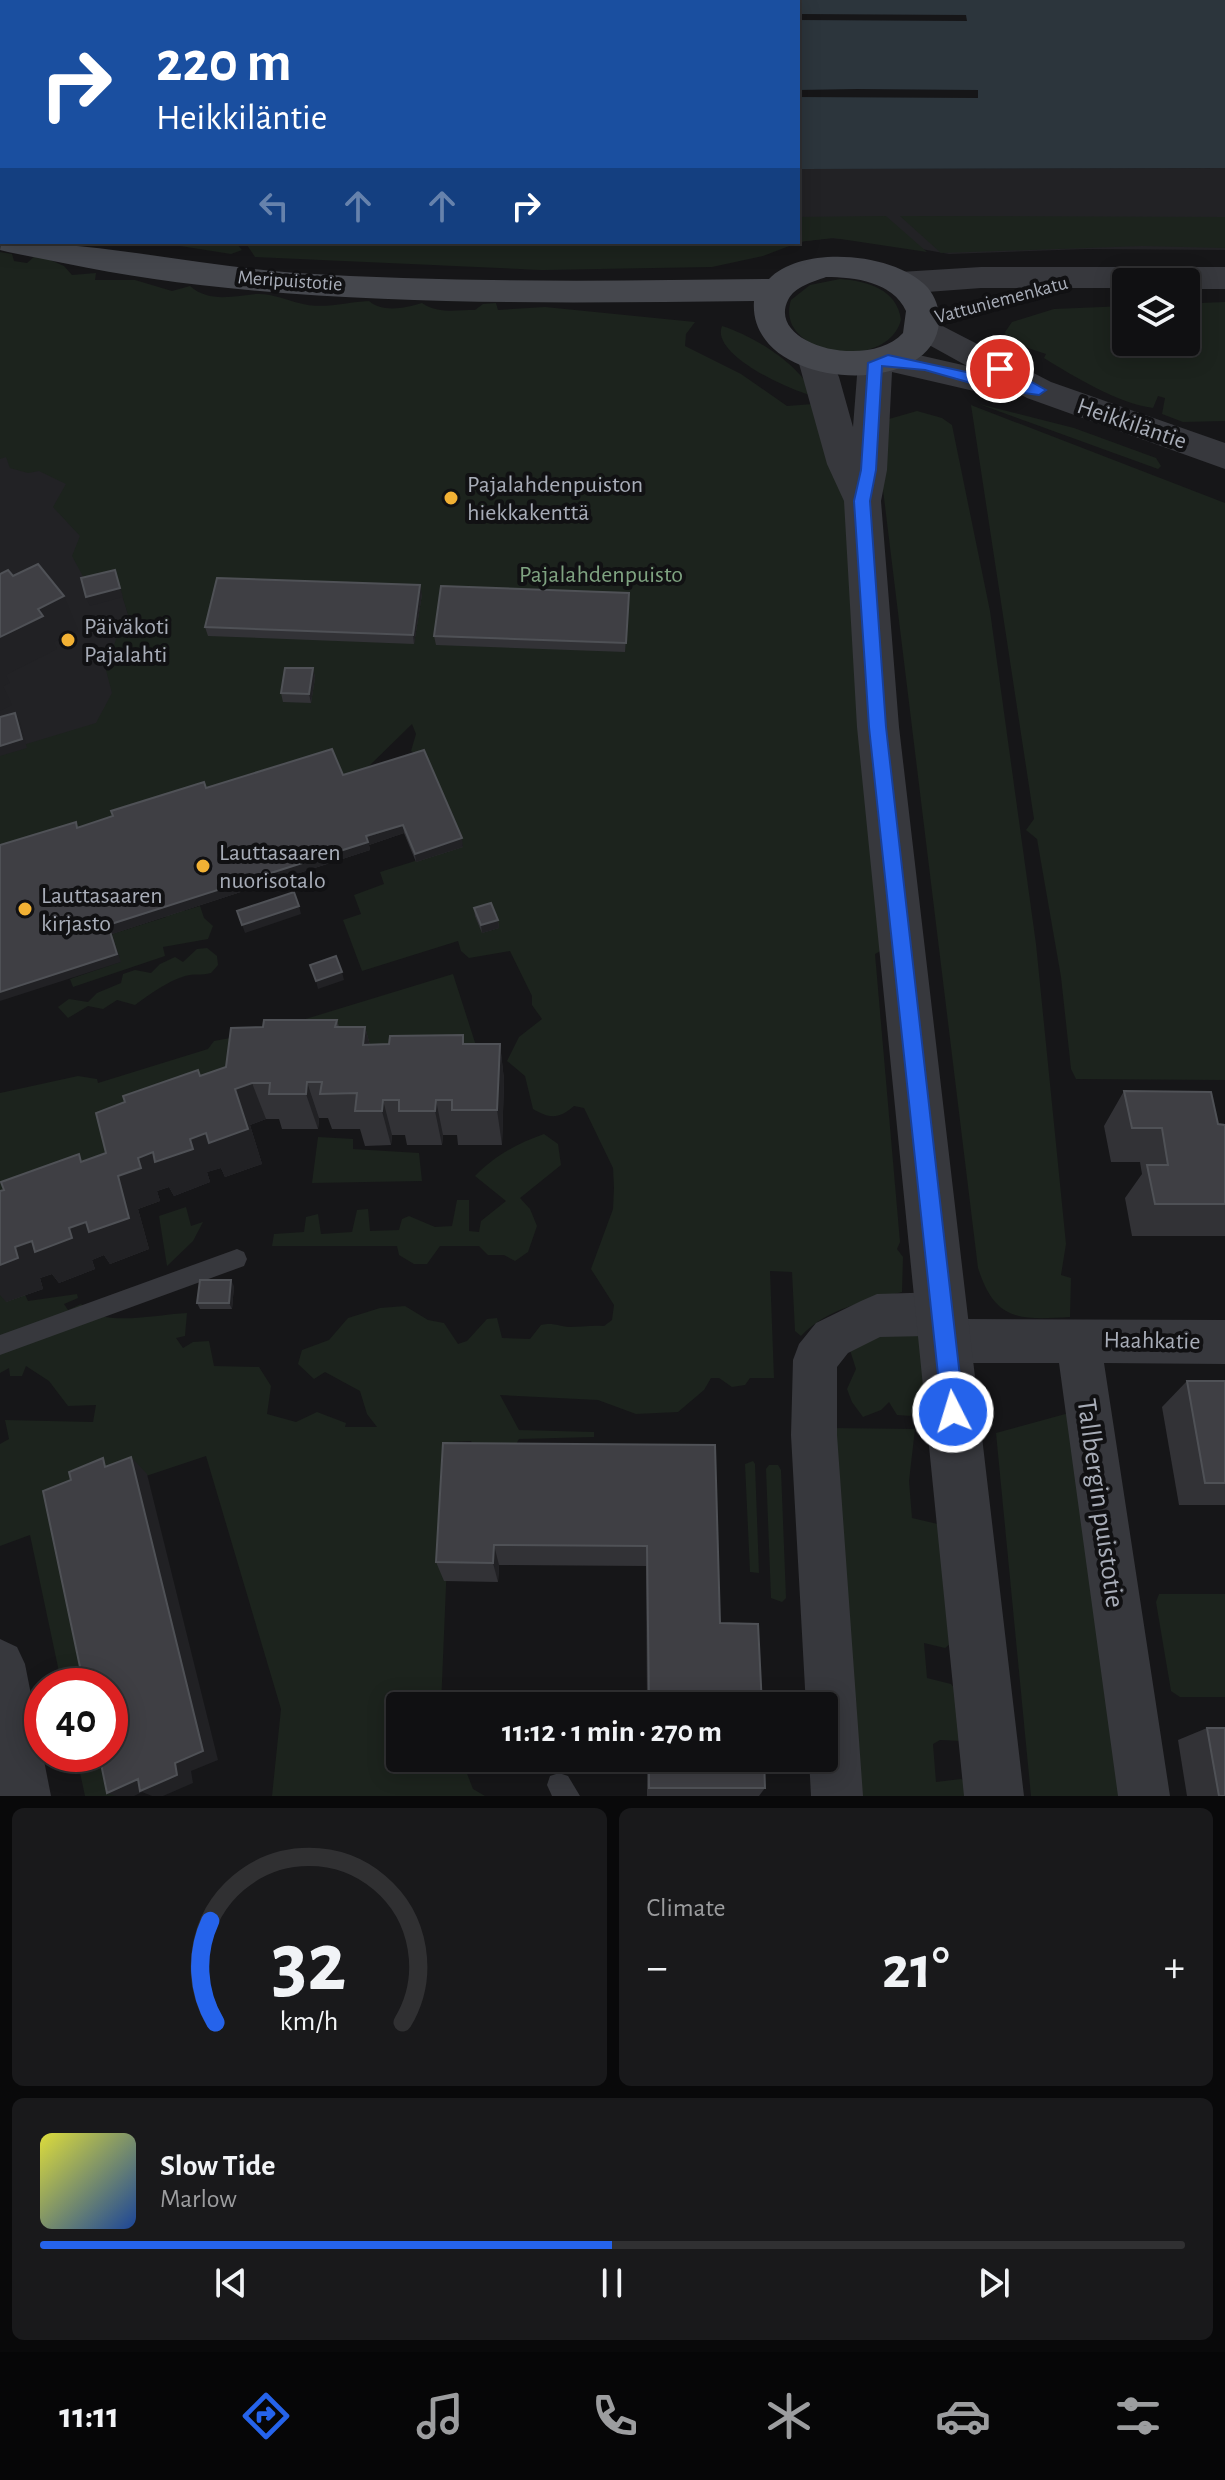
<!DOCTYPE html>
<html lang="en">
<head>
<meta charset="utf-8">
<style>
	body { margin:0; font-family:"Alegreya Sans",sans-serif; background:#19191b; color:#f1f3f6; height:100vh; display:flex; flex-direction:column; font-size:30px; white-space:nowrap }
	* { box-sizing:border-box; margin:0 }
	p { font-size:26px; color:#9c9d9f }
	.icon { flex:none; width:44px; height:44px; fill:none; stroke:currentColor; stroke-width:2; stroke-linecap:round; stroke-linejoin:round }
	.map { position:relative; height:1796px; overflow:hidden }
	.side { display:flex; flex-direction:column; gap:12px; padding:12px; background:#09090a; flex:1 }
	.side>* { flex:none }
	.guide { position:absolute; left:0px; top:0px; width:800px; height:244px; box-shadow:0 4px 20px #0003,0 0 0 2px #303032; background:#1a4fa0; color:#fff; overflow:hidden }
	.tools { position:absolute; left:1112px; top:268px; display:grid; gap:16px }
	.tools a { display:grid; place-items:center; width:88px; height:88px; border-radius:8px; background:#101012; box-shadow:0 4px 20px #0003,0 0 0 2px #303032; font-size:40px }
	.speed { position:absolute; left:24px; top:1668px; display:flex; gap:16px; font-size:40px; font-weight:700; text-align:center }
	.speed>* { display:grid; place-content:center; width:104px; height:104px; border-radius:50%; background:#101012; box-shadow:0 4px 20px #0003,0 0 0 2px #303032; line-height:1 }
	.speed .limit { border:12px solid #d22; background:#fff; color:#111 }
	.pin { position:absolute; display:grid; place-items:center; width:68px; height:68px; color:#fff; margin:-34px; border:4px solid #fff; border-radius:50%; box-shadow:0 2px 8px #0007 }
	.me { position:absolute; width:88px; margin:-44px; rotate:355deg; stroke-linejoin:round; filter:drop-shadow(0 0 6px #0008) }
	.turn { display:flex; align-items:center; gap:28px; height:168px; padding:0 24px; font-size:36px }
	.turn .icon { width:104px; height:104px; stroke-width:2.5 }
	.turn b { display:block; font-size:56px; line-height:68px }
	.lanes { display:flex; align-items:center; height:76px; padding:0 24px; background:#0003; justify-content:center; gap:40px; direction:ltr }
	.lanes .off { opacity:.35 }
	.big { font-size:60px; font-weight:600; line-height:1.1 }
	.side .card { flex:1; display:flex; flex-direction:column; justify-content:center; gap:12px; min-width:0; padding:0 28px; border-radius:12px; background:#19191b }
	.side .dial { align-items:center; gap:0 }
	.dial svg { height:208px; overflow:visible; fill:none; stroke:#303032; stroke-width:7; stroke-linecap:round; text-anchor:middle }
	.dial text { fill:#f1f3f6; stroke:none }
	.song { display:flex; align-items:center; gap:24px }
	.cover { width:96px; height:96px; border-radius:12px; background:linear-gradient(135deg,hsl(60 70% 55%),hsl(220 70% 35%)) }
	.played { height:8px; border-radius:4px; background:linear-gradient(90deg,#2563eb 50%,#303032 50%) }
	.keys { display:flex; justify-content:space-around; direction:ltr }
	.heat { display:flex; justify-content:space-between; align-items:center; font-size:44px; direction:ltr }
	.side .tiles { flex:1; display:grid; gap:12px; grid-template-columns:1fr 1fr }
	.card:last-child { grid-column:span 2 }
	.trip { position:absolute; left:386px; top:1692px; width:452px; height:80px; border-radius:8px; background:#101012; box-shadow:0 4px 20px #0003,0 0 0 2px #303032; font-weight:600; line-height:80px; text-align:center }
	.tab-bar { display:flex; height:128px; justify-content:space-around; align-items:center; background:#060607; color:#9c9d9f }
	.tab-bar .icon { width:56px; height:56px }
	.tab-bar .active { color:#2563eb }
	.tab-bar b { font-size:36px; color:#f1f3f6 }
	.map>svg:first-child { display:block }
	.built { fill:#222225 }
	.green { fill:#1c231d }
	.water { fill:#2c353c }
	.pier { fill:#161618 }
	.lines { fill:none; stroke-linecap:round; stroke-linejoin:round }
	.service { fill:#37383d; fill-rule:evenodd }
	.minor { fill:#37383d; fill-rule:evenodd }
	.tertiary { fill:#37383d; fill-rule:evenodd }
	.secondary { fill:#45474d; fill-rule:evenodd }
	.wall { fill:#323236 }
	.shaded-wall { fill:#212124 }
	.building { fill:#3f3f44; stroke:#4f5156; stroke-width:2 }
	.route { fill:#2563eb; stroke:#184099; stroke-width:2 }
	.poi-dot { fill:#f2b134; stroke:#111113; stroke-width:3 }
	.labels { text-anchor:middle; stroke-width:8; stroke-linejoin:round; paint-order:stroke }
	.far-street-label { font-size:20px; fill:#a8adb8; stroke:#111113 }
	.street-label { font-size:24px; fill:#a8adb8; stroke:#111113 }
	.poi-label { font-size:24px; fill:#a8adb8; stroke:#111113; text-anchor:start }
	.park-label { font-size:24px; fill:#7fa381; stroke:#111113 }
	.near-street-label { font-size:28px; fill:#a8adb8; stroke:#111113 }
</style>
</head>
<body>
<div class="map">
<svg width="1225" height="1796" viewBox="0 0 1225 1796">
	<rect width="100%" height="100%" fill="#161618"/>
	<g class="built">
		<polygon points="1225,168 1225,250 1086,249 949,254 882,242 829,238 798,242 798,169"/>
		<polygon points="66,439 115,570 157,711 0,757 0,457"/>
	</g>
	<g class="green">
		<polygon points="886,216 927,252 834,238 798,242 798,217"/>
		<polygon points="900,216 1225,217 1225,248 1142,246 941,253"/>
		<polygon points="155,242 235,242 242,250 231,254"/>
		<polygon points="245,242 717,242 725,246 725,242 785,242 792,245 763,256 712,267 542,270 255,257"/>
		<path d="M0 252 12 254 14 261 27 263 37 254 64 266 72 275 96 273 95 280H135L172 291 190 286C209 303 234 296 256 294 271 293 287 300 299 303 322 310 346 302 369 301 383 313 405 308 422 303 438 314 457 310 475 310L483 304 496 303 498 310 545 307 695 322 686 334 685 346 741 374 787 406 813 404 854 471 886 948 875 954 900 1242 897 1249 903 1257 902 1292C865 1302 829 1307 801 1336L795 1331 792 1272 770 1271 774 1378H750L745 1385 732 1387 719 1378H711L704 1390 678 1412 636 1414 598 1400 500 1395 519 1430 594 1432V1437L519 1439 513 1449 474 1446 471 1441 452 1442 441 1706H400V1758H461L473 1789 485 1796H272L281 1709 206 1456 122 1484 101 1686H62L30 1535 0 1546V1444L9 1439 5 1420 93 1422 96 1405 68 1406 49 1381 26 1366 22 1376H10L9 1368 0 1373V1276L16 1275 28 1301 77 1294 78 1298 64 1304 68 1310 81 1304C100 1329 157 1314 187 1313L185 1336 176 1338 183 1348 193 1342 209 1341 214 1366 259 1367 271 1386 267 1414 296 1422 317 1412 346 1423 345 1427H377L367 1414 360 1391 325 1372 314 1379 298 1364 302 1350 329 1340 348 1318 380 1308 405 1306 428 1320 444 1323 458 1344 467 1341 487 1319 497 1318 502 1338 530 1339 541 1325C553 1322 558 1326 569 1327 581 1327 591 1325 604 1326L612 1320 614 1305 591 1269 613 1209 614 1188 613 1168 584 1108 574 1106C559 1119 550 1119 533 1109L525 1076 507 1061 519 1037 542 1019 532 1005V996L510 951 469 958 461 951 458 941 362 971 343 920 361 914 354 895 384 884 380 872 463 846 418 755 411 751 416 734 412 724 369 766 319 787 287 762 233 779 226 787 0 855V752L96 723 112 693 106 670 119 630 133 631 118 582 85 580 72 556 80 536 53 507 66 484 39 471 28 473 10 468 6 457 0 459Z"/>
		<path d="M840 279C867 281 897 289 901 320 886 374 773 355 791 300L810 285Z"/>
		<path d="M1186 294 1200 303 1225 302V421L1183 422 1162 414 1165 398 1158 396 1153 408C1117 403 1075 377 1044 358L1046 354 1007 341 1005 332 1012 322 1054 309 1126 306V342H1186Z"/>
		<path d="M722 326C754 336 801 365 814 396 790 391 710 354 722 326Z"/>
		<polygon points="979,404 1074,428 1156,458 1161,466 1158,469"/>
		<polygon points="971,405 1225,503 1225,1080 1076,1079 1071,1069 1061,977 1037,839 1026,830 1034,819"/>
		<path d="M917 411 942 418 952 425 990 611 1036 944 1066 1244 1061 1275 1071 1278 1070 1317C1019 1320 995 1321 978 1268L880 465 882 421Z"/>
		<polygon points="200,906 204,918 213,926 208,939 163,947 165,956 73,987 70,979 120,962 112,934 166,917 170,910 183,911"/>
		<path d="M207 948 217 956 218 965 211 973C202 976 193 973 185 976 168 981 150 994 135 1005L117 1000 103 1009 88 1006 68 1018 58 1007 69 999 88 1002 97 993 121 983 123 974 135 970 151 973 160 964 175 957 183 962 197 949Z"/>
		<polygon points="453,974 480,1058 252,1060 114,1176 0,1225 0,1093 78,1076 97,1079 98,1083 208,1049 214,1041 236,1037 240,1039"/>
		<path d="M544 1134 558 1144 561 1165 520 1198 530 1209 537 1226 528 1252 515 1261 504 1255H488L479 1246H440L427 1264H414L399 1255 397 1246H272L274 1234 304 1232 306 1217 318 1214 321 1234 352 1232 357 1210 368 1209 370 1231 399 1230 402 1219 409 1216 435 1227 452 1226 457 1200H469V1231L479 1232 481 1221 506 1201 475 1176C496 1155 516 1144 544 1134Z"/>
		<polygon points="318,1137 353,1139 353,1149 419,1153 422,1181 312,1183"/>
		<polygon points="186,1207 191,1226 203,1222 193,1241 167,1266 159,1216"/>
		<polygon points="857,1331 929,1332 941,1403 919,1404 911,1416 897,1415 889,1402 881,1410 863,1417 852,1402 847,1389 856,1369 849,1347"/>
		<polygon points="1069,1413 1121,1796 1031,1796 996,1433"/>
		<polygon points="831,1428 915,1429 909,1481 912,1518 942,1525 961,1635 945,1648 924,1643 927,1678 951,1684 968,1705 963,1741 940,1740 933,1744 936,1782 961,1779 989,1796 854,1796"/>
		<polygon points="753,1461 755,1464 759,1573 750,1572 745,1464"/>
		<polygon points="769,1465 778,1465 781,1470 786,1598 782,1602 771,1598 766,1469"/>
		<polygon points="1159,1594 1225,1594 1225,1697 1180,1697 1171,1691 1156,1602"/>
		<polygon points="76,1754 110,1754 125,1796 85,1796"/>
	</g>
	<polygon class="water" points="214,0 1225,0 1225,168 798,169 798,2"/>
	<g class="pier">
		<polygon points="798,14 966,15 967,21 798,20"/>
		<polygon points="857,89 978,90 978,98 798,97 798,90"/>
	</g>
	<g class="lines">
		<g class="service">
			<polygon points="237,1249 244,1252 247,1259 244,1266 0,1355 0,1335"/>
			<polygon points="559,1773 568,1776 580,1796 552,1796 547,1785 550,1776"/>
		</g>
		<g class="minor">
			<polygon points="942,1292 958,1299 964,1314 962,1319 1225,1320 1225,1364 1104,1363 1170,1796 1118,1796 1059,1363 947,1363 931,1356 925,1341 927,1336 880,1337 848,1353 837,1367 837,1435 863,1796 811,1796 809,1758 824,1758 824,1706 806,1706 791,1435 793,1360 799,1344 816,1323 861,1301 877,1294"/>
			<polygon points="0,1639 17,1647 25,1664 51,1796 0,1796"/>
		</g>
		<g class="tertiary">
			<polygon points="981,267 1225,267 1225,289 1186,289 1186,282 1126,282 1126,288 981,288 900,294 888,291 883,283 888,275 900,272"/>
			<polygon points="923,316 1051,382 1225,443 1225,469 1027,398 1003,385 999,390 987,394 892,372 887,470 881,501 899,727 1024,1796 964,1796 857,727 844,501 827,464 798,360 803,352 815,348 827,352 839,377 853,427 858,363 863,355 888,348 967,366 911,335 906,327 911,319"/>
		</g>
		<path class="secondary" d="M2 233V242C101 242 198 266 297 273 454 283 612 281 769 279 803 244 897 253 928 288 936 298 940 310 939 322 935 401 747 391 754 301 569 303 384 306 200 285 135 278 72 265 8 252L0 250ZM826 277C855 277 893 282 906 311L903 333C868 371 766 344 788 300 795 286 813 282 826 277Z"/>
	</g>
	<g class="wall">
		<polygon points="629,593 625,652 436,645 434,636"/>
		<polygon points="422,594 414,644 208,636 205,627"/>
		<polygon points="313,668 315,678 311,703 283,702 281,693"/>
		<polygon points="343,775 463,847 416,862 404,833 369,845 370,850 112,934 121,962 76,822 78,827 206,788"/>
		<polygon points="474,908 498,920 499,928 482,933 475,916"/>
		<polygon points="337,1020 339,1027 365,1027 370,1045 500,1044 504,1080 502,1145 458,1145 457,1135 443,1135 442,1145 407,1145 405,1135 392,1135 391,1145 365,1146 360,1129 332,1129 328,1118 319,1118 318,1129 282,1129 279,1119 266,1119 250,1125 262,1164 225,1177 221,1168 207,1172 210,1182 174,1196 169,1187 157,1191 160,1201 138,1209 149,1249 110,1264 104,1255 92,1260 95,1269 59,1283 52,1274 40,1278 43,1289 6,1302 83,1161 106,1153 125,1102 198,1070 201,1076 226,1067 263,1027"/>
		<polygon points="1124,1091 1218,1124 1225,1125 1225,1236 1132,1236 1125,1198 1142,1174 1140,1162 1111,1162 1104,1126"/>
		<polygon points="234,1286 232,1309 200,1309 197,1303"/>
		<polygon points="1187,1381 1225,1381 1225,1505 1179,1505 1162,1407"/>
		<polygon points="715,1445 720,1623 762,1706 647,1706 646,1566 499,1565 498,1582 444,1581 436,1562"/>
		<polygon points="1207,1728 1225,1796 1187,1796 1178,1740"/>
		<polygon points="647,1758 764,1758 765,1788 759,1796 647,1796"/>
	</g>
	<g class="shaded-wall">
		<polygon points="115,570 123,597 90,606 86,597"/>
		<polygon points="420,585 422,594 414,644 413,635"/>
		<polygon points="64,596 78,630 54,642 57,649 6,675 10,683 3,686 12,705 0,711 0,637 38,609"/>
		<polygon points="313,668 315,678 311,703 309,694"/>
		<polygon points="15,713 20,722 27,748 0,756 0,746"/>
		<polygon points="403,825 404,833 369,845 370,850 112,934 121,962 0,1001 0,992 108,925"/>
		<polygon points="462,838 463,847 416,862 415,854"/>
		<polygon points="299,906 301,914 245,933 242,925"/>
		<polygon points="498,920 499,928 482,933 481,925"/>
		<polygon points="342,972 344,980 318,989 316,981"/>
		<polygon points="365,1027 375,1064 363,1045"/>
		<polygon points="500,1044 504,1080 502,1145 497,1110"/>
		<polygon points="307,1082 319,1118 318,1129 306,1094"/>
		<polygon points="252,1083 266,1119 250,1125 262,1164 225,1177 221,1168 207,1172 210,1182 174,1196 169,1187 157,1191 160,1201 138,1209 149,1249 110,1264 104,1255 92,1260 95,1269 59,1283 52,1274 40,1278 43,1289 6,1302 0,1295 0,1265 15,1247 69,1228 118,1176 138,1158 190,1139 235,1089"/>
		<polygon points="383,1100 392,1135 391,1145 382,1111"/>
		<polygon points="436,1100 443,1135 442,1145 435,1111"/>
		<polygon points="231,1280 234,1286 232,1309 229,1303"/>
		<polygon points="131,1457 147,1474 218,1760 191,1771 193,1783 163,1796 152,1796 142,1792 134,1796 116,1796 107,1793 175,1763"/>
		<polygon points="494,1545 499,1565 498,1582 493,1563"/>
	</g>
	<g class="building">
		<rect x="0" y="147" width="2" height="14"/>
		<polygon points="38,564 64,596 38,609 43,616 0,637 0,574 8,570 13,576"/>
		<polygon points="115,570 120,588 86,597 81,578"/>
		<polygon points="217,578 420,585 413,635 205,627"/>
		<polygon points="441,586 629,593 626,643 434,636"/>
		<polygon points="285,668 313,668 309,694 281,693"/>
		<polygon points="15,713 22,739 0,746 0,717"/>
		<polygon points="332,749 343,775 424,750 462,838 415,854 403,825 366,836 368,842 108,925 117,954 0,992 0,845 76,822 77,828 113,816 111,811 204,782 206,788"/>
		<polygon points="294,892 299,906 242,925 237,911"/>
		<polygon points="491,903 498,920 481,925 474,908"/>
		<polygon points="336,956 342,972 316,981 310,965"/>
		<polygon points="264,1020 337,1020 335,1027 365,1027 363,1045 389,1044 390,1036 463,1035 463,1044 500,1044 497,1110 452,1110 452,1100 436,1100 435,1111 399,1111 399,1100 383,1100 382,1111 355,1111 357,1093 320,1094 322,1082 307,1082 306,1094 269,1094 270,1083 252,1083 235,1089 248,1129 209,1143 206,1133 190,1139 193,1149 155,1162 153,1152 138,1158 141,1168 118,1176 129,1218 89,1232 86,1222 69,1228 72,1238 35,1252 32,1241 15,1247 18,1258 0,1265 0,1191 4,1190 1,1182 79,1154 81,1162 106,1153 96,1113 125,1102 123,1096 198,1070 200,1076 226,1067 231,1028 263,1027"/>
		<polygon points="1124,1091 1211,1092 1218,1124 1225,1125 1225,1204 1155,1204 1147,1165 1168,1165 1162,1128 1132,1128"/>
		<polygon points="200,1280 231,1280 229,1303 197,1303"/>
		<polygon points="1187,1381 1225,1381 1225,1483 1205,1483"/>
		<polygon points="443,1443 715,1445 720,1623 758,1624 762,1706 649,1706 647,1546 494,1545 493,1563 436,1562"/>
		<polygon points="131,1457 203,1751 175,1763 177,1775 140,1791 138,1779 107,1793 99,1754 110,1754 110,1686 84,1686 43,1491 71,1480 69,1472 103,1458 105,1467"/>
		<polygon points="1207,1728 1225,1728 1225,1796 1219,1796"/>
		<polygon points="649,1758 764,1758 765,1788 649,1788"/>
	</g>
	<polygon class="route" points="888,355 1012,382 993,369 1000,364 1046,390 1039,395 992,389 925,370 882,366 876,470 870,501 886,727 964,1412 961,1420 953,1423 945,1420 942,1412 869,727 854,501 861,470 868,363"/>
	<g class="poi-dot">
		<circle cx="451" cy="498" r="8"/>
		<circle cx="68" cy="640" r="8"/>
		<circle cx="203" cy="866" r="8"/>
		<circle cx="25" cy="909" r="8"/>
	</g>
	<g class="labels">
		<g class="far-street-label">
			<text transform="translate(290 280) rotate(4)" y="7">Meripuistotie</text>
			<text transform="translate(1001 299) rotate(-15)" y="7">Vattuniemenkatu</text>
		</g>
		<g class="street-label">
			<text transform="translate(1132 423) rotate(19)" y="8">Heikkiläntie</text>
			<text transform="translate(1152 1340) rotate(1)" y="8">Haahkatie</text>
		</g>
		<g class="poi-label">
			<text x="467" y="492">Pajalahdenpuiston<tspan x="467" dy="28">hiekkakenttä</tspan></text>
			<text x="84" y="634">Päiväkoti<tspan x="84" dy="28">Pajalahti</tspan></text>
			<text x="219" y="860">Lauttasaaren<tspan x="219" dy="28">nuorisotalo</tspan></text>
			<text x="41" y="903">Lauttasaaren<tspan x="41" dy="28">kirjasto</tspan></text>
		</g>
		<g class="park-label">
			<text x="601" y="582">Pajalahdenpuisto</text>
		</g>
		<g class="near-street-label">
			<text transform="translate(1102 1503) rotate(82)" y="10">Tallbergin puistotie</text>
		</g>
	</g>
</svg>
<div class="tools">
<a><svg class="icon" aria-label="layers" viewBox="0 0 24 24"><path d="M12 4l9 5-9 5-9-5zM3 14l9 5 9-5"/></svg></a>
</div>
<div class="speed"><div class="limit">40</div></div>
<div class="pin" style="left:1000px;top:369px;background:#d93025"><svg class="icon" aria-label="arrive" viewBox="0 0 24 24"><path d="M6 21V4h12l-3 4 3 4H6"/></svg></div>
<svg class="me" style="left:953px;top:1412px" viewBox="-20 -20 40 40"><circle r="17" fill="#2563eb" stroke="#fff" stroke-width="3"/><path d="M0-11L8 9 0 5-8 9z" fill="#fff"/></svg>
<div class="trip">11:12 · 1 min · 270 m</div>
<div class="guide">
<div class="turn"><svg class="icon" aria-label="right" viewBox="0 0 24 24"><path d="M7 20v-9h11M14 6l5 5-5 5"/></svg><div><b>220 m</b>Heikkiläntie</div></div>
<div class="lanes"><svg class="icon off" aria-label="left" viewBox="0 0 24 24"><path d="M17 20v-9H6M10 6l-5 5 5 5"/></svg><svg class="icon off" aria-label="ahead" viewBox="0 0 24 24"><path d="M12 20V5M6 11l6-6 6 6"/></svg><svg class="icon off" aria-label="ahead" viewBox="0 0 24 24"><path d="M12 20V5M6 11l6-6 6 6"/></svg><svg class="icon" aria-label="right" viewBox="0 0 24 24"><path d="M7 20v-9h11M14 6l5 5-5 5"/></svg></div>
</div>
</div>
<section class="side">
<div class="tiles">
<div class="card dial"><svg viewBox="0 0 100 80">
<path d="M14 69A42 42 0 1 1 86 69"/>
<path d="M14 69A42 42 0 0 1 12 30" stroke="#2563eb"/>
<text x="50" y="56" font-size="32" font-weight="700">32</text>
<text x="50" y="72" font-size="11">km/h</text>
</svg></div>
<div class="card"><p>Climate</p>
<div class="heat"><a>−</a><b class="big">21°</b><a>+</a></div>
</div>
<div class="card">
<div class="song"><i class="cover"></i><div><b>Slow Tide</b><p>Marlow</p></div></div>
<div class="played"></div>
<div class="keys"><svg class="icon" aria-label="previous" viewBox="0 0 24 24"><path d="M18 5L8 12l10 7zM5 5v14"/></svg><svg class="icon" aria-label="pause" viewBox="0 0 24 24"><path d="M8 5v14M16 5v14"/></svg><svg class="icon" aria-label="next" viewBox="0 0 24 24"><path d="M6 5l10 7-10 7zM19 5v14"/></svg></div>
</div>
</div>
</section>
<nav class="tab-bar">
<b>11:11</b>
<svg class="icon active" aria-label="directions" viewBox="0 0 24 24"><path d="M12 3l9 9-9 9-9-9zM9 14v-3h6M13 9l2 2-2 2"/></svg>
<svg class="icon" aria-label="music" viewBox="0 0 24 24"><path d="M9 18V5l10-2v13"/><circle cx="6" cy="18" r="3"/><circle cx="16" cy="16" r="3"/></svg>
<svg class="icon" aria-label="phone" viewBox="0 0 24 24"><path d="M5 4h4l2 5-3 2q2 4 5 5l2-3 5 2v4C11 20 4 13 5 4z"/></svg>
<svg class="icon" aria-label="climate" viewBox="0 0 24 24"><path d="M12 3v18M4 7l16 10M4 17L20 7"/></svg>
<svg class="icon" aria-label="car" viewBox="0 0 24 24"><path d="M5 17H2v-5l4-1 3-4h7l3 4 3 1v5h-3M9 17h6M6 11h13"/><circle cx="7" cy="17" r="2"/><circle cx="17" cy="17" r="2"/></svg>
<svg class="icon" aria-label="filters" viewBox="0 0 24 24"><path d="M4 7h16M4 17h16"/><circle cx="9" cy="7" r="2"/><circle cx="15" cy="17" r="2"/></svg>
</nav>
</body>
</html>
